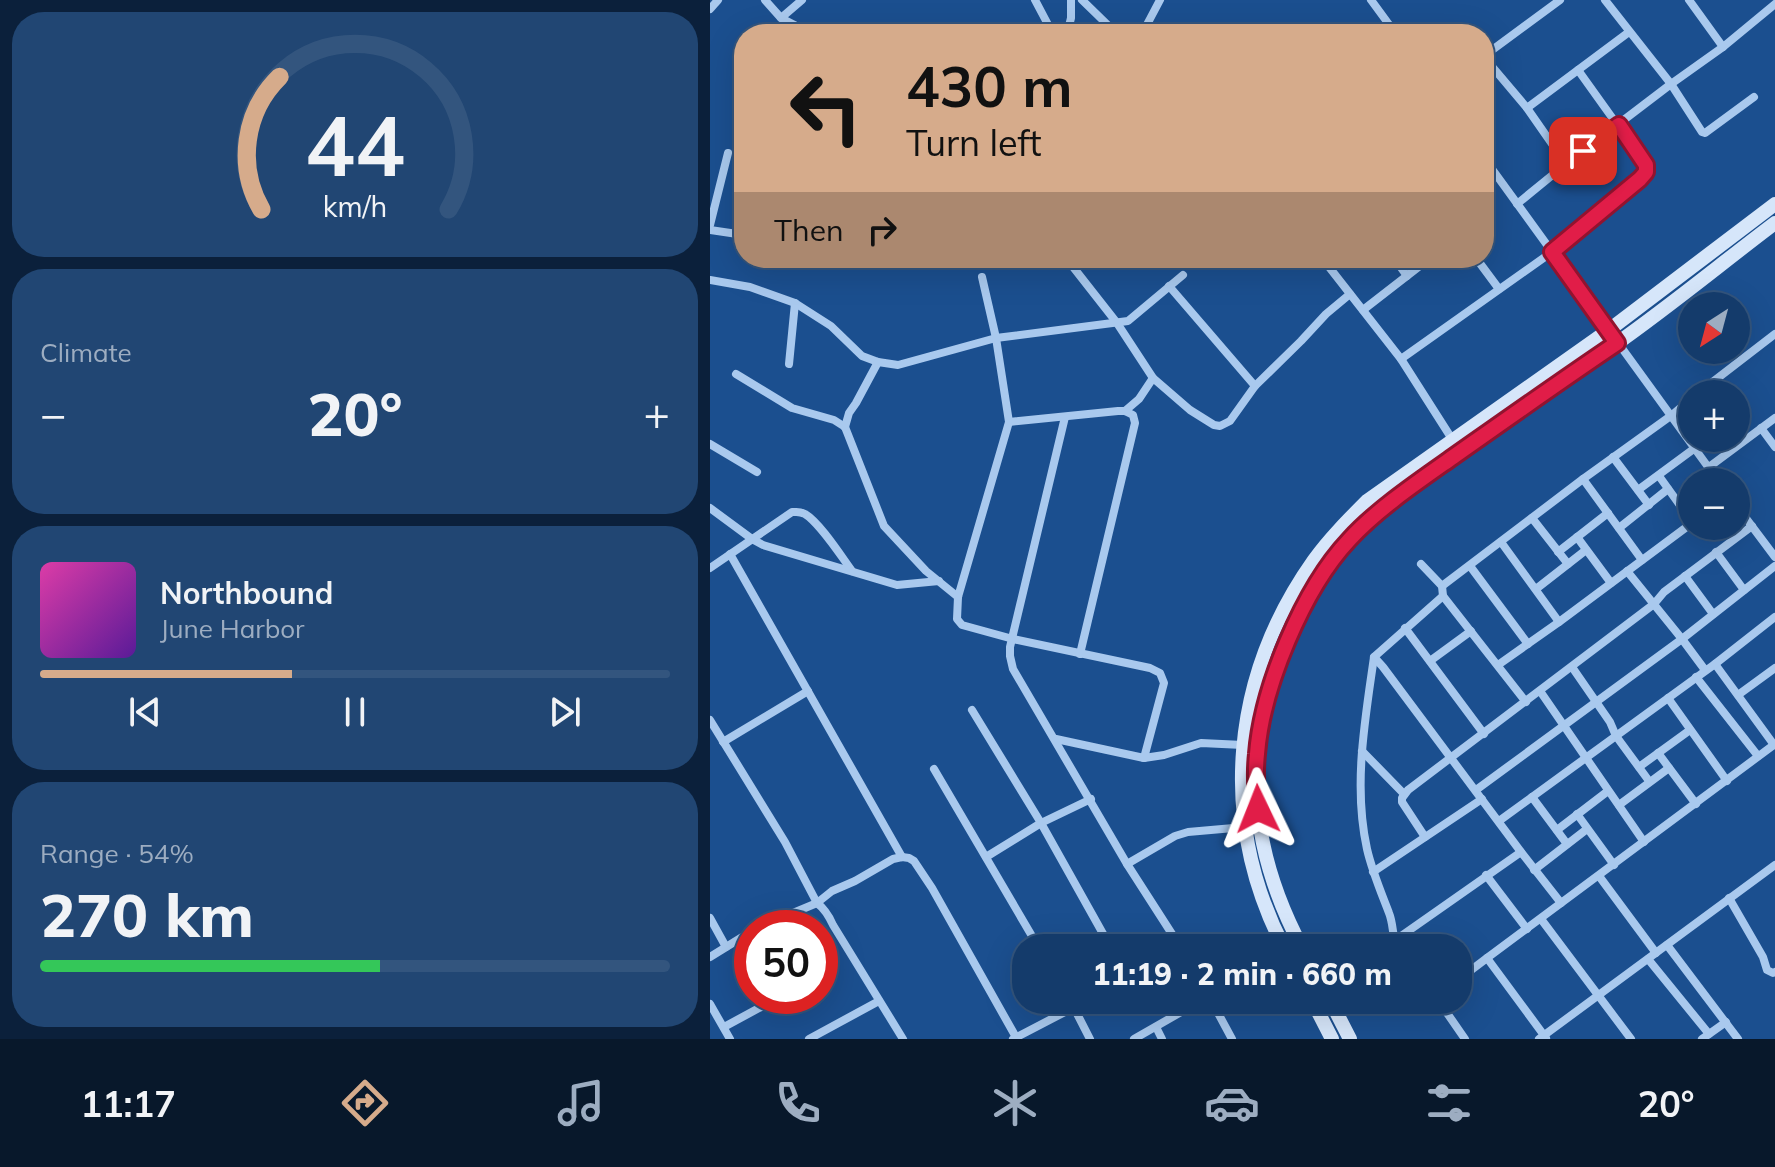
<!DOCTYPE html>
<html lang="en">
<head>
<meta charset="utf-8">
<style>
	body { margin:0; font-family:Mulish,sans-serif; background:#214673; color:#f1f3f6; height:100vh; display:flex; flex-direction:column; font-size:30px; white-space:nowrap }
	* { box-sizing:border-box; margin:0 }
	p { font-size:26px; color:#9dadc1 }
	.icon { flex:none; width:44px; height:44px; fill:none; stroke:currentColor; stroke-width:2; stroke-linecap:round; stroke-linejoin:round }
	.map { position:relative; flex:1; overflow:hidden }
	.details { display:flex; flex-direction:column; gap:12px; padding:12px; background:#0b203b; width:710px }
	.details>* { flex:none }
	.top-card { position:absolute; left:24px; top:24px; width:760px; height:244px; border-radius:32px; box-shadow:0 8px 32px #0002,0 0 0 2px #33557e; background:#d6ab8b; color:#111; overflow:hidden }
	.needle { width:52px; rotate:216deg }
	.tools { position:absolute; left:968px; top:292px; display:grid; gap:16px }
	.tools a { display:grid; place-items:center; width:72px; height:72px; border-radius:50%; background:#143b6b; box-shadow:0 8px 32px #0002,0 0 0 2px #33557e; font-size:40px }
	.speed { position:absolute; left:24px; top:910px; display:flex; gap:16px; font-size:40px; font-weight:700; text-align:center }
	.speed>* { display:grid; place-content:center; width:104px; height:104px; border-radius:50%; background:#143b6b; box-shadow:0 8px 32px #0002,0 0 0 2px #33557e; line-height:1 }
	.speed .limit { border:12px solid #d22; background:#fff; color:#111 }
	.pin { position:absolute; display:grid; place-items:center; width:68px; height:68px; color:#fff; margin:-34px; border-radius:16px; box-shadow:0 4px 12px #0006 }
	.me { position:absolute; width:88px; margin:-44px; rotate:358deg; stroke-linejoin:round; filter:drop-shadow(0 0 6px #0008) }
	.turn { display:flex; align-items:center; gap:28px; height:168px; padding:0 40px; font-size:36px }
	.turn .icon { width:104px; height:104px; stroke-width:2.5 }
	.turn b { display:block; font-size:56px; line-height:68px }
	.then { display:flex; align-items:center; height:76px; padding:0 40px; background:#0003; gap:16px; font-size:30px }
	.big { font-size:60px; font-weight:800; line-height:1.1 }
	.details .tile { flex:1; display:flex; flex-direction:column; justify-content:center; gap:12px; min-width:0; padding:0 28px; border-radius:32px; background:#214673 }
	.details .dial { align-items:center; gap:0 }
	.dial svg { height:208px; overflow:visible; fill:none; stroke:#33557e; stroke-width:7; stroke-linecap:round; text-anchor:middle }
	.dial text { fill:#f1f3f6; stroke:none }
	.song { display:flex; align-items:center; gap:24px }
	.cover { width:96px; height:96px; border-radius:12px; background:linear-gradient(135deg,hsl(320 70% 55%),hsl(270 70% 35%)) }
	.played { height:8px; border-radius:4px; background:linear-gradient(90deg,#d6ab8b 40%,#33557e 40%) }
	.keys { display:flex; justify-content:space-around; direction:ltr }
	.heat { display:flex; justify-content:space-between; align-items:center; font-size:44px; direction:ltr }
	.charge { height:12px; border-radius:6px; background:linear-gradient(90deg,#34c759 54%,#33557e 0) }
	.trip { position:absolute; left:302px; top:934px; width:460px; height:80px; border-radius:32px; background:#143b6b; box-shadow:0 8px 32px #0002,0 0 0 2px #33557e; font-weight:800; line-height:80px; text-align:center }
	.tabs { display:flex; height:128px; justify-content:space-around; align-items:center; background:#08182b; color:#9dadc1 }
	.tabs .icon { width:56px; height:56px }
	.tabs .active { color:#d6ab8b }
	.tabs b { font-size:36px; color:#f1f3f6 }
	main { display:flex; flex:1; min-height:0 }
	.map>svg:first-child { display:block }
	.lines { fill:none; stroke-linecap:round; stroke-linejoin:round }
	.street { stroke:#a9c9ee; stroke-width:8 }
	.secondary { stroke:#d6e6fa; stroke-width:14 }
	.route-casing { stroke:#92132f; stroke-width:20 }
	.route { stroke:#e11d48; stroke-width:14 }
</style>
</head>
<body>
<main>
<section class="details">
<div class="tile dial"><svg viewBox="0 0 100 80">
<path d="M14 69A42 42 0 1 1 86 69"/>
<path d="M14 69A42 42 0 0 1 21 18" stroke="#d6ab8b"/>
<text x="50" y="56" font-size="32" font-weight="700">44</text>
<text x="50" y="72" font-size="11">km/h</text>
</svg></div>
<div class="tile"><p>Climate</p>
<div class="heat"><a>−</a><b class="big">20°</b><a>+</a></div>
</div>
<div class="tile">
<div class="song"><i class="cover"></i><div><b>Northbound</b><p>June Harbor</p></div></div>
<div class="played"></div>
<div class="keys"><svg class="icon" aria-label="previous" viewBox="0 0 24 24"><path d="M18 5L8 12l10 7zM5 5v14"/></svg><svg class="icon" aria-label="pause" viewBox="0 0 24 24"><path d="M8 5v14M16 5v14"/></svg><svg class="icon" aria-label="next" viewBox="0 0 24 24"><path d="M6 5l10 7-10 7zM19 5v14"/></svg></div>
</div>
<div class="tile"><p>Range · 54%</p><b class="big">270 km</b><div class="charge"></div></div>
</section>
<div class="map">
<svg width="1065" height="1039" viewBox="0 0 1065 1039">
	<rect width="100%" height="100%" fill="#1b4f8f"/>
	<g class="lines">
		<g class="street">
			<polyline points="55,0 71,18 102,34"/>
			<polyline points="325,0 343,34"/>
			<polyline points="372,0 407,34"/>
			<polyline points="661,0 686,34"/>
			<polyline points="895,0 961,84 1013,47 1065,4"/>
			<polyline points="979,0 1013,47"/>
			<polyline points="0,9 8,0"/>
			<polyline points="71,18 92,0"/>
			<polyline points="357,34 361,18 361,0"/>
			<polyline points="432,34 450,0"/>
			<polyline points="774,56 850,0"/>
			<polyline points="774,57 817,108 919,32"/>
			<polyline points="817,108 856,164"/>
			<polyline points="774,158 1009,482"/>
			<polyline points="807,204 856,164 961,84 992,132 995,133 1044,97"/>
			<polyline points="0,225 18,153"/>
			<polyline points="0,230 34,235"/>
			<polyline points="172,258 178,258"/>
			<polyline points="356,258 407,323 443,378 480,410 504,425 510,426 520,421 545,386 591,341 616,314 640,294"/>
			<polyline points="612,258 691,359 742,439"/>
			<polyline points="684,258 697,276"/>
			<polyline points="766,258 789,289"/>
			<polyline points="272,277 286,338 299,422 248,597 247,619 252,625 303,639 440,668 450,673 454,683 434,758"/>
			<polyline points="0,280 40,287 85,303 121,326 152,356 168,362 188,365 286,338 418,321 473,275"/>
			<polyline points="459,286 545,386"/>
			<polyline points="653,310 720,258"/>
			<polyline points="691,359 842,252 930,179 936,172 936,165 868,70"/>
			<polyline points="79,364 85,303"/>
			<polyline points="26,374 82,408 124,420 135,427 174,526 216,571 248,597"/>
			<polyline points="987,394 1065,334"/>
			<polyline points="415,411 429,399 443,378"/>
			<polyline points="355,417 300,647 300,656 303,669 417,864 471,948"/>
			<polyline points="299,422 408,411 415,411 423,415 425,423 370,654"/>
			<polyline points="135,427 139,413 146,403 168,362"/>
			<polyline points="1051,428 1065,447"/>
			<polyline points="0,444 47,472"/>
			<polyline points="903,457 939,505"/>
			<polyline points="999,467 1065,418"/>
			<polyline points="949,476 982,522"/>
			<polyline points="873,479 932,560"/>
			<polyline points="928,490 985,448"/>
			<polyline points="1026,505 1065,557"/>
			<polyline points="0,508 42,539 53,545 187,585 229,581"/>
			<polyline points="822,518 858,564"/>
			<polyline points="909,528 958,489"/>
			<polyline points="867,537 901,583"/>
			<polyline points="791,542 849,622"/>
			<polyline points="848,552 898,513"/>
			<polyline points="1006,552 1034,590"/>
			<polyline points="20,554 192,857"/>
			<polyline points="711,564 732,586 733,596 816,702"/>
			<polyline points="760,566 818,644"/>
			<path d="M0 568 82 512C88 512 89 511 95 514 110 523 131 556 142 571"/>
			<polyline points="917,571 972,639 995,670"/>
			<polyline points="975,576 1003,614"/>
			<polyline points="732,586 873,479 962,415 982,398"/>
			<polyline points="826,589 876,550"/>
			<polyline points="695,628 774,734"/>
			<polyline points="664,657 673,667 811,852 851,903"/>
			<polyline points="720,661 761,631"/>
			<polyline points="1005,664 1064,745"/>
			<polyline points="788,665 849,622 982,523"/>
			<polyline points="862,667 900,722 906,736 939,781"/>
			<polyline points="986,677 1048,756"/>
			<polyline points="830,691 934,842"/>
			<polyline points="1028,695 1065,668"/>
			<polyline points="958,698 1017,781"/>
			<polyline points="262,710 331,823 276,857"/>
			<path d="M0 720 75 842 107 903C115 909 119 916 123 925L193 1039"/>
			<polyline points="346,739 434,758 454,755 491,743 533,745"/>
			<polyline points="13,742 98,691"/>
			<polyline points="652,751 694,794"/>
			<polyline points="948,753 986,804"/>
			<polyline points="929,767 980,730"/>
			<polyline points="224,769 329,948"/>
			<polyline points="766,790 972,639 1065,566"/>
			<polyline points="822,797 857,844"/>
			<polyline points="381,799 331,823 401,948"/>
			<polyline points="909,805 959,768"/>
			<polyline points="867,814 904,865"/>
			<polyline points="789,821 1005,664 1065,617"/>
			<polyline points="847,830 898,791"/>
			<polyline points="715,837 692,802 692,798 698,790 944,604 954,592 1042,526"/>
			<polyline points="417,864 465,836 478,832 535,827"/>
			<polyline points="824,870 877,829"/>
			<polyline points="663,872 772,799"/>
			<polyline points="776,875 817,929"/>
			<polyline points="889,876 946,953"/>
			<polyline points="1019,898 1053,957 1057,970 1063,973 1065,972"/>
			<polyline points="0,918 16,947"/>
			<polyline points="831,919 921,1039"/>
			<polyline points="47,928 107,903 122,891 145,881 183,859 192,857 199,858 204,861 222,888 307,1039"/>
			<polyline points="957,945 1028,1039"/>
			<polyline points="674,948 811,852"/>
			<path d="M688 948C682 940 684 925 679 913 671 892 662 871 657 849 643 786 655 720 664 657L733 596"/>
			<polyline points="0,957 42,931"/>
			<polyline points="777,958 1065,744"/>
			<polyline points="938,959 999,1034"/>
			<polyline points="748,980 777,958 836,1038"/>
			<polyline points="360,1000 380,1039"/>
			<polyline points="501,1000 522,1039"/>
			<polyline points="728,1000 755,1039"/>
			<polyline points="0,1004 20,1039"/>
			<polyline points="14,1027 49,1008 80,996"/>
			<polyline points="446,1027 452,1039"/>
			<polyline points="99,1039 169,1001"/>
			<polyline points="303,1039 378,1000"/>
			<polyline points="424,1039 492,1000"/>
			<polyline points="829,1039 1065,865"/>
			<polyline points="992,1039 1016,1022"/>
		</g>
		<g class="secondary">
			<path d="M574 948C508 820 521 677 604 560 620 538 638 520 657 501L899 330 1065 204"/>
			<path d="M592 948C535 841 531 739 583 629 598 598 615 567 637 541 662 513 701 487 732 465 789 424 848 385 906 344 960 306 1012 263 1065 223"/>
			<polyline points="602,1000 622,1039"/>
			<polyline points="620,1000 640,1039"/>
		</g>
	</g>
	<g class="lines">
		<defs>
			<path id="route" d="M548 809C546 791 545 772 547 754 552 688 593 589 639 540 666 510 709 481 743 457 797 419 852 380 907 343L842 252 930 179 936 172V165L909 125 873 151"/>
		</defs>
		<use href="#route" class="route-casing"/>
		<use href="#route" class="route"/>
	</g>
</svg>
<div class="tools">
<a><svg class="needle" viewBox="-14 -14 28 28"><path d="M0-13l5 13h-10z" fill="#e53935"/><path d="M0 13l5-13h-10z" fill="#9dadc1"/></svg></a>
<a>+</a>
<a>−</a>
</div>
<div class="speed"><div class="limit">50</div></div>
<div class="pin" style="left:873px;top:151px;background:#d93025"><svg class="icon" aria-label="arrive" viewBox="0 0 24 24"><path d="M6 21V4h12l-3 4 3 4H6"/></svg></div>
<svg class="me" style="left:548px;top:809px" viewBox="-20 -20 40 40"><path d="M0-17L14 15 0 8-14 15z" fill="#e11d48" stroke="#fff" stroke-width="4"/></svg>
<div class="trip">11:19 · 2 min · 660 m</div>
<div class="top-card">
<div class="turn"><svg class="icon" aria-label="left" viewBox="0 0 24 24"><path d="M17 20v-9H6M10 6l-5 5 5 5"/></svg><div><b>430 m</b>Turn left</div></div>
<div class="then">Then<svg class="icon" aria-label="right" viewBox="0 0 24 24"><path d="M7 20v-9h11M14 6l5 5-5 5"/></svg></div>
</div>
</div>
</main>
<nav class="tabs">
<b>11:17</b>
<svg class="icon active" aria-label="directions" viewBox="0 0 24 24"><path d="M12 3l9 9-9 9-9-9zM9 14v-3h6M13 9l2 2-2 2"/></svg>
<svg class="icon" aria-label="music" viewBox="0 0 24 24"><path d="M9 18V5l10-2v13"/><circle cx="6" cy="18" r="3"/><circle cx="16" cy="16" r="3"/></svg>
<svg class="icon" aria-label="phone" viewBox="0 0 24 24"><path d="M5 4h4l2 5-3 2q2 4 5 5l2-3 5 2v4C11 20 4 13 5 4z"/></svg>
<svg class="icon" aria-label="climate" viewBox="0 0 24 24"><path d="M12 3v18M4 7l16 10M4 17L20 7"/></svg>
<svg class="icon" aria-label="car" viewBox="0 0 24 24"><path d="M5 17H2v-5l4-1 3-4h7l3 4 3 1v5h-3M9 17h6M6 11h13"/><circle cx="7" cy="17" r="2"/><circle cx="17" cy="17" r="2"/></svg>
<svg class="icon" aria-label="filters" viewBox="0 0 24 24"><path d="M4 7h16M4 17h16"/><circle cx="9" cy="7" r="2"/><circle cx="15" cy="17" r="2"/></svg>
<b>20°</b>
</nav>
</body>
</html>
